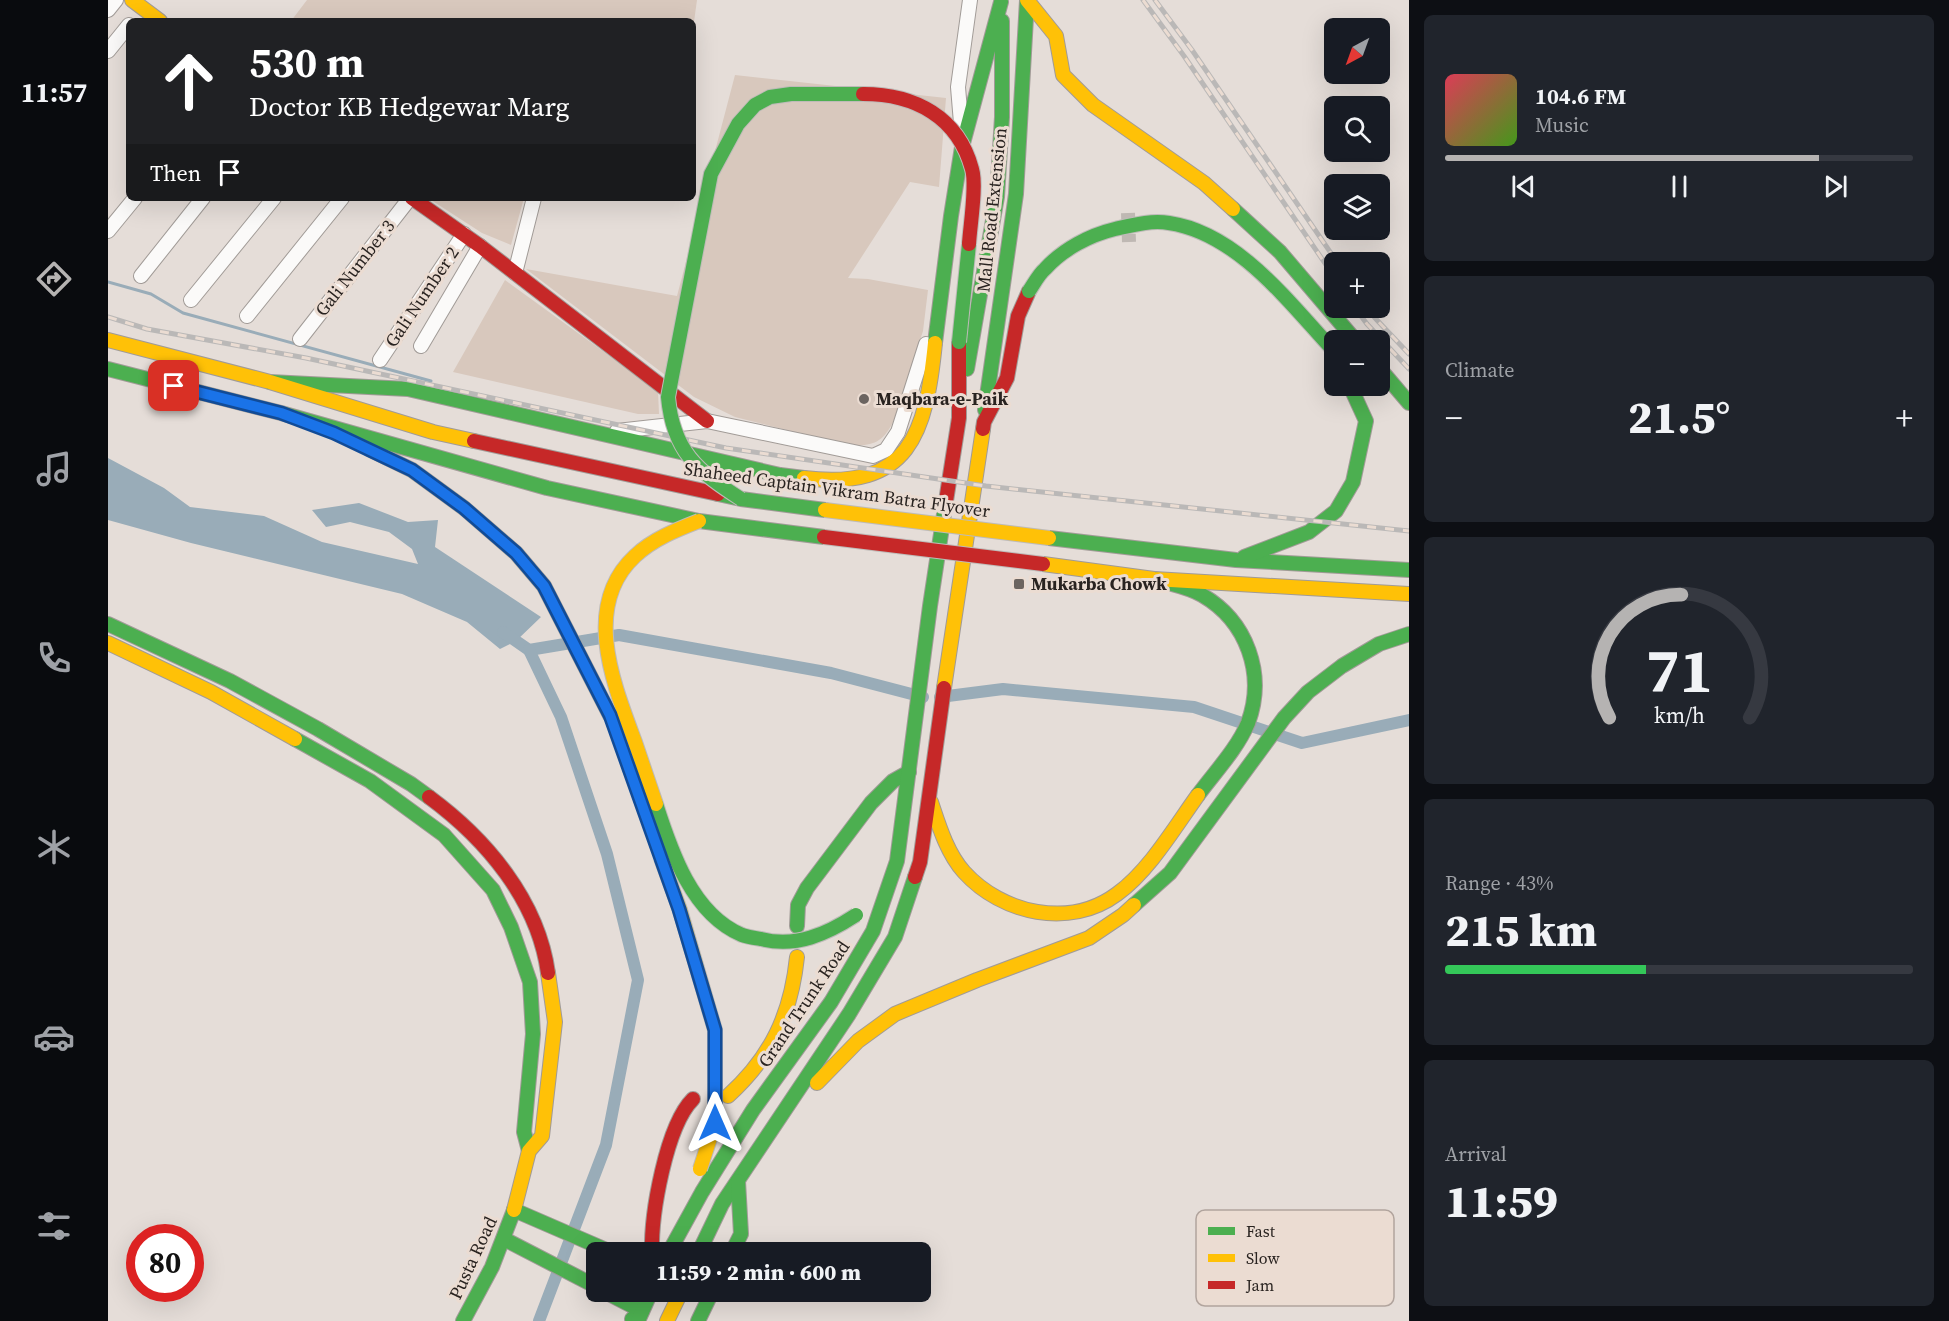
<!DOCTYPE html>
<html lang="en">
<head>
<meta charset="utf-8">
<style>
	body { margin:0; font-family:"Source Serif 4",serif; background:#20242c; color:#f1f3f6; height:100vh; display:flex; flex-direction:column; font-size:22px; white-space:nowrap }
	* { box-sizing:border-box; margin:0 }
	p { font-size:20px; color:#9ea1a6 }
	.icon { flex:none; width:33px; height:33px; fill:none; stroke:currentColor; stroke-width:2; stroke-linecap:round; stroke-linejoin:round }
	.map { position:relative; flex:1; overflow:hidden }
	.panel { display:flex; flex-direction:column; gap:15px; padding:15px; background:#0d0f14; width:540px }
	.panel>* { flex:none }
	.hud { position:absolute; left:18px; top:18px; width:570px; height:183px; border-radius:9px; box-shadow:0 6px 24px #0002; background:#202124; color:#fff; overflow:hidden }
	.needle { width:39px; rotate:221deg }
	.buttons { position:absolute; left:1216px; top:18px; display:grid; gap:12px }
	.buttons a { display:grid; place-items:center; width:66px; height:66px; border-radius:9px; background:#171b24; box-shadow:0 6px 24px #0002; font-size:30px }
	.speed { position:absolute; left:18px; top:1224px; display:flex; gap:12px; font-size:30px; font-weight:700; text-align:center }
	.speed>* { display:grid; place-content:center; width:78px; height:78px; border-radius:50%; background:#171b24; box-shadow:0 6px 24px #0002; line-height:1 }
	.speed .limit { border:9px solid #d22; background:#fff; color:#111 }
	.pin { position:absolute; display:grid; place-items:center; width:51px; height:51px; color:#fff; margin:-26px; border-radius:12px; box-shadow:0 3px 9px #0006 }
	.me { position:absolute; width:66px; margin:-33px; rotate:0deg; stroke-linejoin:round; filter:drop-shadow(0 0 4px #0008) }
	.turn { display:flex; align-items:center; gap:21px; height:126px; padding:0 24px; font-size:27px }
	.turn .icon { width:78px; height:78px; stroke-width:2.5 }
	.turn b { display:block; font-size:42px; line-height:51px }
	.then { display:flex; align-items:center; height:57px; padding:0 24px; background:#0003; gap:12px; font-size:22px }
	.big { font-size:45px; font-weight:800; line-height:1.1 }
	.panel .tile { flex:1; display:flex; flex-direction:column; justify-content:center; gap:9px; min-width:0; padding:0 21px; border-radius:9px; background:#20242c }
	.panel .dial { align-items:center; gap:0 }
	.dial svg { height:156px; overflow:visible; fill:none; stroke:#363941; stroke-width:7; stroke-linecap:round; text-anchor:middle }
	.dial text { fill:#f1f3f6; stroke:none }
	.song { display:flex; align-items:center; gap:18px }
	.cover { width:72px; height:72px; border-radius:9px; background:linear-gradient(135deg,hsl(350 70% 55%),hsl(100 70% 35%)) }
	.played { height:6px; border-radius:3px; background:linear-gradient(90deg,#b5b3b2 80%,#363941 80%) }
	.keys { display:flex; justify-content:space-around; direction:ltr }
	.heat { display:flex; justify-content:space-between; align-items:center; font-size:33px; direction:ltr }
	.charge { height:9px; border-radius:4px; background:linear-gradient(90deg,#34c759 43%,#363941 0) }
	.trip { position:absolute; left:478px; top:1242px; width:345px; height:60px; border-radius:9px; background:#171b24; box-shadow:0 6px 24px #0002; font-weight:800; line-height:60px; text-align:center }
	main { display:flex; flex:1; min-height:0 }
	.menu { display:flex; flex-direction:column; width:108px; justify-content:space-around; align-items:center; background:#090b0e; color:#9ea1a6 }
	.menu .icon { width:42px; height:42px }
	.menu .current { color:#b5b3b2 }
	.menu b { font-size:27px; color:#f1f3f6 }
	.map>svg:first-child { display:block }
	.green { fill:#d8c8bd }
	.water { fill:#99acb8 }
	.lines { fill:none; stroke-linecap:round; stroke-linejoin:round }
	.stream { stroke:#99acb8; stroke-width:3 }
	.canal { stroke:#99acb8; stroke-width:12 }
	.street-tunnel { stroke:#bfb8b3; stroke-width:14; stroke-dasharray:14 7; stroke-linecap:butt }
	.street-casing { stroke:#a19b97; stroke-width:16 }
	.fast-casing { stroke:#a19b97; stroke-width:16 }
	.slow-casing { stroke:#a19b97; stroke-width:16 }
	.jam-casing { stroke:#a19b97; stroke-width:16 }
	.street { stroke:#fbfaf9; stroke-width:14 }
	.fast { stroke:#4caf50; stroke-width:14 }
	.slow { stroke:#ffc107; stroke-width:14 }
	.jam { stroke:#c62828; stroke-width:14 }
	.rail-casing { stroke:#bab8b7; stroke-width:5 }
	.rail { stroke:#ebdcd2; stroke-width:3; stroke-dasharray:9; stroke-linecap:butt }
	.fast-bridge-casing { stroke:#bebbb8; stroke-width:16; stroke-linecap:butt }
	.slow-bridge-casing { stroke:#bebbb8; stroke-width:16; stroke-linecap:butt }
	.jam-bridge-casing { stroke:#bebbb8; stroke-width:16; stroke-linecap:butt }
	.fast-bridge { stroke:#4caf50; stroke-width:14 }
	.slow-bridge { stroke:#ffc107; stroke-width:14 }
	.jam-bridge { stroke:#c62828; stroke-width:14 }
	.route-casing { stroke:#114b97; stroke-width:15 }
	.route { stroke:#1a73e8; stroke-width:10 }
	.poi-dot { fill:#6b6460; stroke:#ebdcd2; stroke-width:2 }
	.labels { text-anchor:middle; stroke-width:6; stroke-linejoin:round; paint-order:stroke }
	.street-label { font-size:18px; fill:#292320; stroke:#ebdcd2 }
	.poi-label { font-size:18px; font-weight:bold; fill:#292320; stroke:#ebdcd2; text-anchor:start }
	.key { fill:#ebdcd2; stroke:#b1a49d; stroke-width:1.5 }
	.key-label { font-size:16px; fill:#292320 }
</style>
</head>
<body>
<main>
<nav class="menu">
<b>11:57</b>
<svg class="icon current" aria-label="directions" viewBox="0 0 24 24"><path d="M12 3l9 9-9 9-9-9zM9 14v-3h6M13 9l2 2-2 2"/></svg>
<svg class="icon" aria-label="music" viewBox="0 0 24 24"><path d="M9 18V5l10-2v13"/><circle cx="6" cy="18" r="3"/><circle cx="16" cy="16" r="3"/></svg>
<svg class="icon" aria-label="phone" viewBox="0 0 24 24"><path d="M5 4h4l2 5-3 2q2 4 5 5l2-3 5 2v4C11 20 4 13 5 4z"/></svg>
<svg class="icon" aria-label="climate" viewBox="0 0 24 24"><path d="M12 3v18M4 7l16 10M4 17L20 7"/></svg>
<svg class="icon" aria-label="car" viewBox="0 0 24 24"><path d="M5 17H2v-5l4-1 3-4h7l3 4 3 1v5h-3M9 17h6M6 11h13"/><circle cx="7" cy="17" r="2"/><circle cx="17" cy="17" r="2"/></svg>
<svg class="icon" aria-label="filters" viewBox="0 0 24 24"><path d="M4 7h16M4 17h16"/><circle cx="9" cy="7" r="2"/><circle cx="15" cy="17" r="2"/></svg>
</nav>
<div class="map">
<svg width="1301" height="1321" viewBox="0 0 1301 1321">
	<rect width="100%" height="100%" fill="#e5ddd8"/>
	<g class="green">
		<polygon points="199,0 589,0 585,29 585,21 183,21"/>
		<path d="M627 75 838 98 831 187 802 182 740 278 760 279 820 290 815 331 786 420C774 446 761 447 734 444L627 417 586 397 418 269 569 296Z"/>
		<polygon points="320,198 416,198 403,245 374,233"/>
		<polygon points="397,280 550,391 551,414 530,414 345,372"/>
	</g>
	<polygon class="water" points="0,458 56,488 82,507 156,516 214,542 310,564 304,549 281,532 242,522 218,527 204,510 251,503 300,522 330,520 327,547 433,617 408,641 392,649 359,622 294,594 83,543 0,520"/>
	<g class="lines">
		<polyline class="stream" points="0,282 43,294 75,313 323,381"/>
		<g class="canal">
			<polyline points="395,632 421,650 511,635 723,673 815,697"/>
			<polyline points="421,650 453,717 499,854 530,980 498,1145 431,1321"/>
			<polyline points="832,697 895,689 1086,707 1194,743 1301,720"/>
		</g>
		<polyline class="street-tunnel" points="1020,213 1021,242"/>
		<defs>
			<g id="street">
				<polyline points="0,10 8,0"/>
				<polyline points="0,51 21,25"/>
				<polyline points="853,123 850,87 862,0"/>
				<polyline points="0,231 27,198"/>
				<polyline points="407,273 426,198"/>
				<polyline points="33,276 95,198"/>
				<polyline points="83,300 166,198"/>
				<polyline points="139,316 234,198"/>
				<polyline points="192,339 302,198"/>
				<polyline points="313,346 372,246"/>
				<polyline points="272,360 356,234"/>
				<polyline points="509,431 599,421 765,456 778,450 790,432 818,344"/>
			</g>
			<g id="fast">
				<polyline points="1125,209 1172,252 1247,340"/>
				<polyline points="827,343 843,216 854,147 893,2"/>
				<polyline points="0,369 173,413 439,488 591,521 716,537"/>
				<polyline points="859,369 889,197 894,117 894,21"/>
				<polyline points="1272,369 1301,403"/>
				<polyline points="162,382 300,389 672,475 696,478"/>
				<polyline points="877,410 908,194 919,0"/>
				<polyline points="261,449 304,470 356,508 408,553 436,586 502,715"/>
				<polyline points="610,494 633,499 717,510"/>
				<polyline points="941,538 1128,560 1301,570"/>
				<polyline points="1136,557 1201,532 1228,511 1245,482 1258,421 1242,386"/>
				<path d="M1046 579C1062 584 1080 587 1094 595 1139 621 1158 674 1140 723 1129 749 1107 772 1090 795"/>
				<polyline points="0,624 122,681 210,729 303,784 321,797"/>
				<polyline points="187,739 262,781 336,835 385,890 403,927 422,982 425,1034 416,1132 421,1151"/>
				<polyline points="1026,905 1062,873 1176,718 1200,692 1234,666 1271,644 1301,634"/>
				<polyline points="689,926 690,905 699,888 763,803 785,781 801,772"/>
				<polyline points="406,1210 503,1252"/>
				<polyline points="396,1239 489,1287"/>
				<polyline points="561,1252 594,1192 645,1110 723,1002 765,931 789,861 822,606 838,501"/>
				<polyline points="591,1252 614,1204 741,1014 787,937 807,877"/>
				<polyline points="624,1252 633,1234 630,1181"/>
				<polyline points="497,1292 534,1311 524,1319"/>
				<polyline points="355,1321 384,1267 406,1210"/>
				<polyline points="530,1321 543,1292"/>
				<polyline points="590,1321 604,1292"/>
			</g>
			<g id="slow">
				<polyline points="24,0 52,21"/>
				<polyline points="919,0 948,36 955,75 985,105 1096,183 1125,209"/>
				<polyline points="0,340 162,382 325,432 366,441"/>
				<path d="M696 478C802 491 818 433 827 343"/>
				<polyline points="935,564 1046,579 1301,594"/>
				<polyline points="0,643 103,692 187,739"/>
				<polyline points="836,688 875,429"/>
				<path d="M823 802C831 826 839 853 856 872 894 914 962 929 1009 894 1041 871 1067 827 1090 795"/>
				<polyline points="709,1083 750,1041 787,1014 869,980 981,938 1015,915 1026,905"/>
				<path d="M620 1096C663 1057 683 1015 689 957"/>
				<polyline points="406,1210 421,1151 434,1136 447,1022 440,973"/>
				<polyline points="559,1321 573,1292"/>
			</g>
			<g id="jam">
				<polyline points="304,198 372,246 599,421"/>
				<polyline points="875,429 876,422 899,378 910,316 921,291"/>
				<polyline points="366,441 610,494"/>
				<polyline points="838,501 851,418 851,342"/>
				<path d="M321 797C378 839 430 900 440 973"/>
				<polyline points="807,877 812,862 836,688"/>
				<path d="M544 1252C543 1214 558 1126 585 1099"/>
			</g>
		</defs>
		<use href="#street" class="street-casing"/>
		<use href="#fast" class="fast-casing"/>
		<use href="#slow" class="slow-casing"/>
		<use href="#jam" class="jam-casing"/>
		<use href="#street" class="street"/>
		<use href="#fast" class="fast"/>
		<use href="#slow" class="slow"/>
		<use href="#jam" class="jam"/>
		<defs>
			<g id="rail">
				<polyline points="1035,0 1076,56 1227,278"/>
				<polyline points="1047,0 1084,50 1229,262"/>
				<polyline points="1247,308 1259,324 1301,369"/>
				<polyline points="1260,308 1267,318 1301,354"/>
				<polyline points="0,317 39,329 198,358 618,448 878,486 1301,531"/>
			</g>
		</defs>
		<use href="#rail" class="rail-casing"/>
		<use href="#rail" class="rail"/>
		<defs>
			<g id="fast-bridge">
				<path d="M921 291C926 284 930 275 937 269 955 249 982 235 1007 229 1025 225 1043 220 1061 223 1130 233 1182 304 1227 352"/>
				<polyline points="851,342 861,244"/>
				<path d="M633 499C589 471 565 451 560 397L603 174 630 124 647 105 662 97 683 94H755"/>
				<path d="M548 804C563 851 584 914 634 935 640 937 647 938 653 939 688 948 719 934 748 915"/>
			</g>
			<g id="slow-bridge">
				<polyline points="717,510 941,538"/>
				<path d="M548 804C541 783 534 763 527 742 506 685 473 606 527 556 545 539 568 530 591 521"/>
				<polyline points="553,858 572,910 607,1030 607,1123 592,1169"/>
			</g>
			<g id="jam-bridge">
				<path d="M755 94C807 94 850 117 864 169 869 185 862 226 861 244"/>
				<polyline points="716,537 935,564"/>
			</g>
		</defs>
		<use href="#fast-bridge" class="fast-bridge-casing"/>
		<use href="#slow-bridge" class="slow-bridge-casing"/>
		<use href="#jam-bridge" class="jam-bridge-casing"/>
		<use href="#fast-bridge" class="fast-bridge"/>
		<use href="#slow-bridge" class="slow-bridge"/>
		<use href="#jam-bridge" class="jam-bridge"/>
	</g>
	<g class="lines">
		<defs>
			<polyline id="route" points="66,386 173,413 226,433 304,470 356,508 408,553 436,586 502,715 571,909 607,1030 607,1123"/>
		</defs>
		<use href="#route" class="route-casing"/>
		<use href="#route" class="route"/>
	</g>
	<g class="poi-dot">
		<circle cx="756" cy="399" r="6"/>
		<rect x="905" y="578" width="12" height="12" rx="3"/>
	</g>
	<g class="labels">
		<g class="street-label">
			<text transform="translate(884 210) rotate(-84)" y="6">Mall Road Extension</text>
			<text transform="translate(247 268) rotate(-52)" y="6">Gali Number 3</text>
			<text transform="translate(314 297) rotate(-56)" y="6">Gali Number 2</text>
			<text transform="translate(729 490) rotate(8)" y="6">Shaheed Captain Vikram Batra Flyover</text>
			<text transform="translate(696 1004) rotate(-56)" y="6">Grand Trunk Road</text>
			<text transform="translate(365 1258) rotate(-65)" y="6">Pusta Road</text>
		</g>
		<g class="poi-label">
			<text x="768" y="405">Maqbara-e-Paik</text>
			<text x="923" y="590">Mukarba Chowk</text>
		</g>
	</g>
	<rect x="1088" y="1210" width="198" height="96" rx="9" class="key"/>
	<rect x="1100" y="1227" width="27" height="8" fill="#4caf50"/>
	<rect x="1100" y="1254" width="27" height="8" fill="#ffc107"/>
	<rect x="1100" y="1281" width="27" height="8" fill="#c62828"/>
	<g class="key-label">
		<text x="1138" y="1237">Fast</text>
		<text x="1138" y="1264">Slow</text>
		<text x="1138" y="1291">Jam</text>
	</g>
</svg>
<div class="buttons">
<a><svg class="needle" viewBox="-14 -14 28 28"><path d="M0-13l5 13h-10z" fill="#e53935"/><path d="M0 13l5-13h-10z" fill="#9ea1a6"/></svg></a>
<a><svg class="icon" aria-label="search" viewBox="0 0 24 24"><circle cx="10" cy="10" r="6"/><path d="M15 15l6 6"/></svg></a>
<a><svg class="icon" aria-label="layers" viewBox="0 0 24 24"><path d="M12 4l9 5-9 5-9-5zM3 14l9 5 9-5"/></svg></a>
<a>+</a>
<a>−</a>
</div>
<div class="speed"><div class="limit">80</div></div>
<div class="pin" style="left:66px;top:386px;background:#d93025"><svg class="icon" aria-label="arrive" viewBox="0 0 24 24"><path d="M6 21V4h12l-3 4 3 4H6"/></svg></div>
<svg class="me" style="left:607px;top:1123px" viewBox="-20 -20 40 40"><path d="M0-17L14 15 0 8-14 15z" fill="#1a73e8" stroke="#fff" stroke-width="4"/></svg>
<div class="trip">11:59 · 2 min · 600 m</div>
<div class="hud">
<div class="turn"><svg class="icon" aria-label="ahead" viewBox="0 0 24 24"><path d="M12 20V5M6 11l6-6 6 6"/></svg><div><b>530 m</b>Doctor KB Hedgewar Marg</div></div>
<div class="then">Then<svg class="icon" aria-label="arrive" viewBox="0 0 24 24"><path d="M6 21V4h12l-3 4 3 4H6"/></svg></div>
</div>
</div>
<section class="panel">
<div class="tile">
<div class="song"><i class="cover"></i><div><b>104.6 FM</b><p>Music</p></div></div>
<div class="played"></div>
<div class="keys"><svg class="icon" aria-label="previous" viewBox="0 0 24 24"><path d="M18 5L8 12l10 7zM5 5v14"/></svg><svg class="icon" aria-label="pause" viewBox="0 0 24 24"><path d="M8 5v14M16 5v14"/></svg><svg class="icon" aria-label="next" viewBox="0 0 24 24"><path d="M6 5l10 7-10 7zM19 5v14"/></svg></div>
</div>
<div class="tile"><p>Climate</p>
<div class="heat"><a>−</a><b class="big">21.5°</b><a>+</a></div>
</div>
<div class="tile dial"><svg viewBox="0 0 100 80">
<path d="M14 69A42 42 0 1 1 86 69"/>
<path d="M14 69A42 42 0 0 1 51 6" stroke="#b5b3b2"/>
<text x="50" y="56" font-size="32" font-weight="700">71</text>
<text x="50" y="72" font-size="11">km/h</text>
</svg></div>
<div class="tile"><p>Range · 43%</p><b class="big">215 km</b><div class="charge"></div></div>
<div class="tile"><p>Arrival</p><b class="big">11:59</b></div>
</section>
</main>
</body>
</html>
